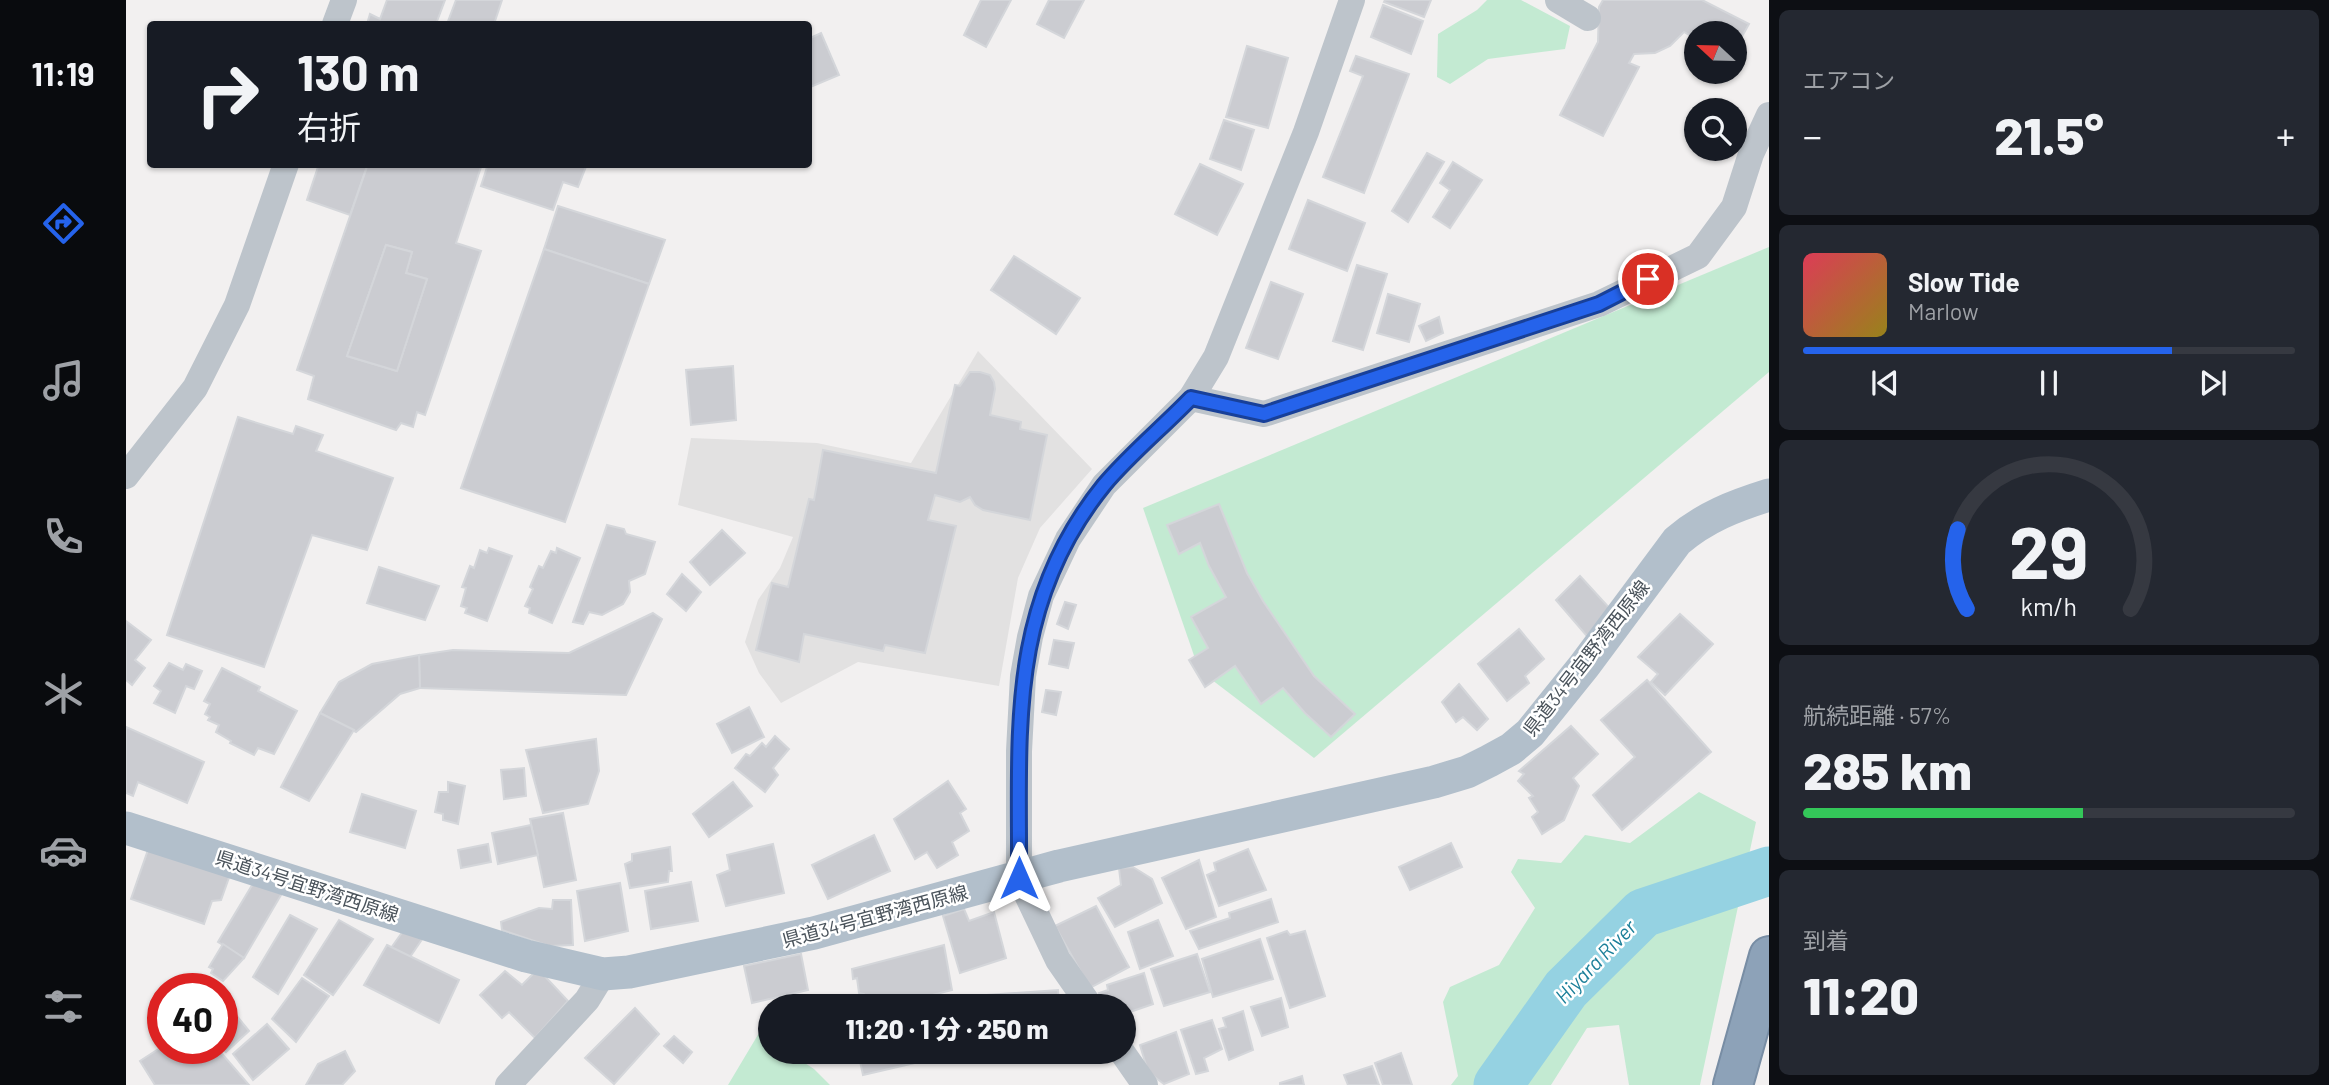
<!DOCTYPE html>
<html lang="ja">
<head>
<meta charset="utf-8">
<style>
	body { margin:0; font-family:Barlow,"Noto Sans JP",sans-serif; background:#242831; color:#f1f3f6; height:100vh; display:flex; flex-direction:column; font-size:26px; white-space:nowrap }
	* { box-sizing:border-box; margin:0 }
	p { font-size:23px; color:#9ea1a6 }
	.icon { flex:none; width:38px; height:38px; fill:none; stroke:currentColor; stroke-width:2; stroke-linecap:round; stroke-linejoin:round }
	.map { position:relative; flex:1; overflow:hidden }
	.side { display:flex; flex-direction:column; gap:10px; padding:10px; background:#0d0f14; width:560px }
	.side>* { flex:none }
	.guide { position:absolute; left:21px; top:21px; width:665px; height:147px; border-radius:7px; box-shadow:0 2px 5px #0004; background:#171b24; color:#f1f3f6; overflow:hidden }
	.needle { width:46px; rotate:292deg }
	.tools { position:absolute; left:1558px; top:21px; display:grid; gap:14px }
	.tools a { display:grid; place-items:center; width:63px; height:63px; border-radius:50%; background:#171b24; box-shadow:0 2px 5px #0004; font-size:35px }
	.speed { position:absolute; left:21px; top:973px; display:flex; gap:14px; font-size:35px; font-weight:700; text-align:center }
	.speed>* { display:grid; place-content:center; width:91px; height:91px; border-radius:50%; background:#171b24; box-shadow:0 2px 5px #0004; line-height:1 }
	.speed .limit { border:10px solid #d22; background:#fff; color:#111 }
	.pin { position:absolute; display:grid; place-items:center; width:60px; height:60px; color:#fff; margin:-30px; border:4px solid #fff; border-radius:50%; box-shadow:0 2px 7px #0007 }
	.me { position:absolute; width:77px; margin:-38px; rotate:0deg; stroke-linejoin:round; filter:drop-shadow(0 0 5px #0008) }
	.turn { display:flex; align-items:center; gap:24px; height:147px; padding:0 35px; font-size:32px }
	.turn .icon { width:91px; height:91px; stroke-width:2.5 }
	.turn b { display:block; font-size:49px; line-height:60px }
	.big { font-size:52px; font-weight:800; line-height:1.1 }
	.side .card { flex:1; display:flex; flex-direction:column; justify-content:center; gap:10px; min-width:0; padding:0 24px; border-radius:10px; background:#242831 }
	.side .dial { align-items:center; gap:0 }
	.dial svg { height:182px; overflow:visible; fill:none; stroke:#363941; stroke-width:7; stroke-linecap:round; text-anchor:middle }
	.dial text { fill:#f1f3f6; stroke:none }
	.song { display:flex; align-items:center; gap:21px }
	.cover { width:84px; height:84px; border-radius:10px; background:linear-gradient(135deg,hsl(350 70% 55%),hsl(50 70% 35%)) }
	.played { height:7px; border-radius:4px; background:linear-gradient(90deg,#2563eb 75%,#363941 75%) }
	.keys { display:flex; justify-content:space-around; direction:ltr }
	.heat { display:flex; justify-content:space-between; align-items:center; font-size:38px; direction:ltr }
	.charge { height:10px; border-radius:5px; background:linear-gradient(90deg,#34c759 57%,#363941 0) }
	.trip { position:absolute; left:632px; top:994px; width:378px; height:70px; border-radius:35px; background:#171b24; box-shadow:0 2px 5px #0004; font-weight:800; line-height:70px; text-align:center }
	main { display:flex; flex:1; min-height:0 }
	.menu { display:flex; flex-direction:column; width:126px; justify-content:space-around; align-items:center; background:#090b0e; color:#9ea1a6 }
	.menu .icon { width:49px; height:49px }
	.menu .current { color:#2563eb }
	.menu b { font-size:32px; color:#f1f3f6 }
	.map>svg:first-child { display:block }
	.education { fill:#e2e1e1 }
	.green { fill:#c3ead2 }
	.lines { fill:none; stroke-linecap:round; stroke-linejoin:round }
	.river { stroke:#95d2e2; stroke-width:49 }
	.building { fill:#cbccd1; stroke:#d4d6da; stroke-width:2; fill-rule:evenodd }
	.highway-casing { stroke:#788da4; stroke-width:42 }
	.minor { stroke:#bdc4cb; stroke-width:26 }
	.major { stroke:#b2bfcb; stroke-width:33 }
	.highway { stroke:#8da2b8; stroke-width:38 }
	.route-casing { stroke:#184099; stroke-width:18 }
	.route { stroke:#2563eb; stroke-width:12 }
	.labels { text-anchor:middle; stroke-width:5; stroke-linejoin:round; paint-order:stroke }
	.street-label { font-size:19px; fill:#4a535b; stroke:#fff }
	.water-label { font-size:21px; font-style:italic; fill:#1d809a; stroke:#fff }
</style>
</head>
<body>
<main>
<nav class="menu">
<b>11:19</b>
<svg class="icon current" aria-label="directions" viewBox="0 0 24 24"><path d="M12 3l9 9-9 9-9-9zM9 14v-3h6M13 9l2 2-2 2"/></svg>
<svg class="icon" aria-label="music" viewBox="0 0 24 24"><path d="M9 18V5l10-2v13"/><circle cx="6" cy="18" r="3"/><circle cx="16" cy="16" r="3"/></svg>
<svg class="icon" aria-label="phone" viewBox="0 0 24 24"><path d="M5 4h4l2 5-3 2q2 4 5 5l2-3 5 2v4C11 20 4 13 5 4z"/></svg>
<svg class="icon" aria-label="climate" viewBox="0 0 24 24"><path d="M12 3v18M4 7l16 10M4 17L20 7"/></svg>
<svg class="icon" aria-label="car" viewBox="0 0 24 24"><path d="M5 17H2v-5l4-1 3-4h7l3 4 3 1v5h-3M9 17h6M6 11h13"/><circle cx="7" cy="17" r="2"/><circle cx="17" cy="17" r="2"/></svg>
<svg class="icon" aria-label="filters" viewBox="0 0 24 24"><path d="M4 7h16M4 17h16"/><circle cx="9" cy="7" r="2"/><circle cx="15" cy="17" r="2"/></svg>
</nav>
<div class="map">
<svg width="1643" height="1085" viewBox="0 0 1643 1085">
	<rect width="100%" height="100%" fill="#f2f0f0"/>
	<polygon class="education" points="852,351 966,469 914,528 892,578 873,686 732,662 655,703 633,673 619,642 632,600 654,568 667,537 552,505 565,438 691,443 785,463"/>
	<g class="green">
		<polygon points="1361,0 1395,0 1444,26 1439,49 1362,59 1324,84 1311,77 1312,34 1351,10"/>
		<polygon points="1643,247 1643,372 1188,758 1073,670 1017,508"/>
		<polygon points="1573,792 1630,822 1574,1085 1503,1085 1493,1025 1461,1028 1425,1085 1325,1085 1332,1076 1317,1002 1324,987 1373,965 1409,908 1385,872 1392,859 1435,863 1459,835 1504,843"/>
		<polygon points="633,1033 644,1040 644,1052 662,1052 688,1069 704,1085 602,1085"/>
	</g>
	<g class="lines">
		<polyline class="river" points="1372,1085 1440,989 1517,913 1643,871"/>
	</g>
	<g class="building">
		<polygon points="261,0 319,0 310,24 241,24 244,14 254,19"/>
		<polygon points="330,0 376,0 368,24 321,24"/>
		<polygon points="855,0 885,0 860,47 838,35"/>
		<polygon points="923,0 958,0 938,38 911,24"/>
		<polygon points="1259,0 1305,0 1298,17 1258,2"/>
		<polygon points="1477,0 1576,0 1623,24 1608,51 1608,33 1570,33 1570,39 1558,32 1544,46 1529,53 1508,54 1503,63 1513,67 1477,136 1434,115 1472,42 1473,7"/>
		<polygon points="1257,5 1297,21 1285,54 1245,37"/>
		<polygon points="695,33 713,75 682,88 682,39"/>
		<polygon points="1121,46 1162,58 1142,128 1100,117"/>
		<polygon points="1230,56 1283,74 1238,193 1197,177 1237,76 1224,71"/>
		<polygon points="1098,120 1128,130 1115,170 1084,159"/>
		<polygon points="1301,153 1318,162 1282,222 1266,211"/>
		<polygon points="1327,162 1356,180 1324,228 1307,217 1324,190 1314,183"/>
		<polygon points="193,164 241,166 224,215 181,200"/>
		<path d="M242 164H356L330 243 355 251 299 415 291 412 287 427 275 423 270 430 182 399 188 376 171 370ZM260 245 286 252 280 273 301 279 271 371 221 356Z"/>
		<polygon points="362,164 461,164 452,187 437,182 427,210 355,186"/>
		<polygon points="1074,164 1117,184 1091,235 1049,214"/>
		<polygon points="1182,200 1239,223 1221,271 1163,249"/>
		<polygon points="432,206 539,240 523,284 418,249"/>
		<polygon points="260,245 286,252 280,273 301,279 271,371 221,356"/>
		<polygon points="418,249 523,284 439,522 335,488"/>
		<polygon points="888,256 954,298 930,334 865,290"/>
		<polygon points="1231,265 1261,274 1237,350 1207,341"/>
		<polygon points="1145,282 1177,294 1152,359 1120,348"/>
		<polygon points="1262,294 1294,304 1283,342 1251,333"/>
		<polygon points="1313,317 1317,333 1300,341 1293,326"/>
		<polygon points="607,366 610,420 565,425 560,370"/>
		<polygon points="844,372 854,372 864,375 868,382 869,389 864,415 895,422 894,429 921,435 904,520 857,510 849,505 844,497 834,502 809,495 802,520 830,526 799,653 759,645 757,651 678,634 673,662 630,650 646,583 662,587 683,499 688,500 697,450 810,473 829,385 834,386"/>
		<polygon points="112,417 167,434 170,426 197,435 190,451 267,478 241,550 186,535 138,667 41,635"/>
		<polygon points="1093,504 1121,573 1137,601 1188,676 1229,714 1205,737 1179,713 1157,688 1135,704 1109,666 1079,687 1063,660 1082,648 1065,617 1100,597 1083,566 1074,543 1053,554 1041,525"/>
		<polygon points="481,525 498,529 500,534 529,542 519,574 503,581 504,592 497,604 476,615 463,612 457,624 447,622"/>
		<polygon points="596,530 619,553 584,585 564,562"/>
		<polygon points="363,548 386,556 361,621 339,613 341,608 335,606 340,588 336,587 344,566 348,568 354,550 361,553"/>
		<polygon points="431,548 454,558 426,623 403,613 404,608 399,606 407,589 404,587 413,566 417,568 425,551 430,553"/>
		<polygon points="253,567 313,586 299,620 241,603"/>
		<polygon points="556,574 575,592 560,611 541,594"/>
		<polygon points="1454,576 1488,613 1466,642 1430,600"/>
		<polygon points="939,602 950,605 942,629 931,624"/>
		<polygon points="527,613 536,619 500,695 294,688 293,655 327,650 443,653"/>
		<polygon points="1554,614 1587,644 1539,695 1525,682 1532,674 1512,657"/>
		<polygon points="0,621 25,640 9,660 19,668 6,685 0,680"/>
		<polygon points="1393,629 1418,659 1399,676 1403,683 1381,701 1352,664"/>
		<polygon points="928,640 948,643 942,668 923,664"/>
		<polygon points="293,655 294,688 274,694 230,732 194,713 213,682 246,664"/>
		<polygon points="43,663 57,670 60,664 76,671 68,689 60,686 49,713 28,703 35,691 28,686"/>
		<polygon points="96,668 134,687 132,691 171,711 148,754 132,748 128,755 104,743 105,741 90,732 93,725 82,720 84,717 79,714 84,704 78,701"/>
		<polygon points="1521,680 1585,752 1496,830 1467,795 1509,757 1475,720"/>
		<polygon points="1333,684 1362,719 1351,730 1337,717 1330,722 1316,702"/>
		<polygon points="920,690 935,692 930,715 916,712"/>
		<polygon points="623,707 638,737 606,753 591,724"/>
		<polygon points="194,713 228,730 183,801 155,787"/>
		<polygon points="1445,726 1472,754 1447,778 1453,786 1438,820 1416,834 1406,817 1412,812 1403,798 1407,796 1392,781 1398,774 1393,771"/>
		<polygon points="0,727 78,762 61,803 12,782 7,796 0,793"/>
		<polygon points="649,736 663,749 647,768 652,775 639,792 609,768 620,754 624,756 636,743 640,747"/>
		<polygon points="470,739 473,771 462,804 417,813 400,750"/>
		<polygon points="398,768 400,796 378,799 375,770"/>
		<polygon points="822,781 840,809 834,813 843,831 826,842 832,855 811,868 801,852 789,859 768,819"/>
		<polygon points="322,782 339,786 332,824 317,820 317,814 309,812 313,792 322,792"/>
		<polygon points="607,782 626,806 583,837 567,814"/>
		<polygon points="236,794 290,811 279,848 224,832"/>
		<polygon points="437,813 450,880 418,887 404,819"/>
		<polygon points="405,825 412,855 372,864 366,833"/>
		<polygon points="748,835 764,871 702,899 686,865"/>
		<polygon points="1325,843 1336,867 1284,890 1273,867"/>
		<polygon points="362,844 365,862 335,868 332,850"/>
		<polygon points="647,844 658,893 600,906 591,875 604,870 601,855"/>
		<polygon points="23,847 105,872 95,900 86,901 78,924 5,899"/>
		<polygon points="544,847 546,871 543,871 542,882 504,888 499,864 506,861 506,854"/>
		<polygon points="1122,849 1140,890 1093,906 1081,875 1090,871 1088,863"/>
		<polygon points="1073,860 1090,917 1060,929 1036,878"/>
		<polygon points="1007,867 1026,879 1036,903 989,927 972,898 995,885 993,868"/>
		<polygon points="128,882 158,890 118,958 92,942"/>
		<polygon points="565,882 572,921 525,929 519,891"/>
		<polygon points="494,883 502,931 459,941 451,891"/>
		<polygon points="1145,899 1152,922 1073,949 1064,931 1104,918 1103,913"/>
		<polygon points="427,900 445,900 447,945 423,946 376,930 375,922 413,908 426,909"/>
		<polygon points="970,906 1003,967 964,988 929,926"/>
		<polygon points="838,909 843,921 868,912 880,958 834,973 817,916"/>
		<polygon points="164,915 191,929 152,994 127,977"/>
		<polygon points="213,920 247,939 207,995 178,975"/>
		<polygon points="1032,920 1047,956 1014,969 1002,932"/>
		<polygon points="280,927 299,935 284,957 265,948"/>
		<polygon points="1161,931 1164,935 1179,931 1199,996 1164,1008 1141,938"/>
		<polygon points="1134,939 1147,979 1087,997 1076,959"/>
		<polygon points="97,944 118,958 97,981 85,973 87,969 83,967"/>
		<polygon points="261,945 333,980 313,1023 238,985"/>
		<polygon points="818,945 826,990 763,1006 742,1006 738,994 733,993 731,978 727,979 726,969"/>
		<polygon points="675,954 682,990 626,1003 618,966"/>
		<polygon points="1071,954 1084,992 1038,1006 1025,969"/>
		<polygon points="412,969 442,1001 409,1038 383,1012 376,1018 354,995 379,971 396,985"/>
		<polygon points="1018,973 1027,1004 998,1014 998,1006 978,1006 973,993 982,990 981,985"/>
		<polygon points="176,978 203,996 170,1042 146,1019"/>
		<polygon points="932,990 933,1006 847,1006 847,996"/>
		<polygon points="1155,998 1162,1027 1136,1036 1125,1007"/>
		<polygon points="102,1005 123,1031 100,1052 96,1048 96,1008"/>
		<polygon points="509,1008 533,1034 488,1084 459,1058"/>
		<polygon points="1117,1011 1127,1050 1103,1060 1093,1029 1100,1027 1097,1018"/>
		<polygon points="1086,1020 1096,1049 1078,1058 1082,1071 1070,1074 1055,1030"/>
		<polygon points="141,1024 163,1049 127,1080 107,1054"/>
		<polygon points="1050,1032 1063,1074 1038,1084 1022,1072 1014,1045"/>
		<polygon points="548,1036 566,1052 557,1063 538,1046"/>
		<polygon points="37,1046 37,1048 91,1048 123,1085 29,1085 14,1061"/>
		<polygon points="219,1051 229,1071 216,1085 180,1085 192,1064"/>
		<polygon points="732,1052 836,1052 737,1075"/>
		<polygon points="1275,1053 1286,1085 1257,1085 1249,1063"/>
		<polygon points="1246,1066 1253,1085 1222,1085 1218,1075"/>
		<polygon points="1176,1076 1178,1085 1154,1085 1154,1083"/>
	</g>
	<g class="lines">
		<defs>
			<polyline id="highway" points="1607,1085 1643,956"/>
		</defs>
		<use href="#highway" class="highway-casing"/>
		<g class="minor">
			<polyline points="1432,0 1462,18"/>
			<polyline points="209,24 218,0"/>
			<polyline points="1065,398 1138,414 1473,304 1572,256 1608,207 1625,154 1643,115"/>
			<polyline points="0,476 69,388 111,305 160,164"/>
			<polyline points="964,1006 932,960 893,878 893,751 897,676 904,637 915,596 942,539 978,485 1065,398 1090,357 1180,132 1226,0"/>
			<polyline points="996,1052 1019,1085"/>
			<polyline points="382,1085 461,1000 477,974"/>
		</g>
		<path class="major" d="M0 828 400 956 477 974 503 972 688 933 933 866 1308 782 1341 772 1363 761 1385 749 1404 733 1458 666 1551 541C1579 517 1608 506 1643 495"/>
		<use href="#highway" class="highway"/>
	</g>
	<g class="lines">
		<defs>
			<path id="route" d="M893 878C894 733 880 606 978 485 1003 455 1037 427 1065 398L1138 414 1473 304 1522 279"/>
		</defs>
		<use href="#route" class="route-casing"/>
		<use href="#route" class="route"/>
	</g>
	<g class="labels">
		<g class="street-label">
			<text transform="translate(1460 658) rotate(-52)" y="7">県道34号宜野湾西原線</text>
			<text transform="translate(181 886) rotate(18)" y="7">県道34号宜野湾西原線</text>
			<text transform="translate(749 916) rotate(-15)" y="7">県道34号宜野湾西原線</text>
		</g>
		<g class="water-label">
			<text transform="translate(1470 962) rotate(-46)" y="7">Hiyara River</text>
		</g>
	</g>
</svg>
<div class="tools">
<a><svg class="needle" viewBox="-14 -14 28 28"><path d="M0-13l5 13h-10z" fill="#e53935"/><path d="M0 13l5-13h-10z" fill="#9ea1a6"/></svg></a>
<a><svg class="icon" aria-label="search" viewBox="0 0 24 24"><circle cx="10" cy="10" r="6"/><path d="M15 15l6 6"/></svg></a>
</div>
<div class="speed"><div class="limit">40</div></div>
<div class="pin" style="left:1522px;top:279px;background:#d93025"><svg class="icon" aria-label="arrive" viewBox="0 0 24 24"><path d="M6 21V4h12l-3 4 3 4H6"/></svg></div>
<svg class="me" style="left:893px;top:878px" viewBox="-20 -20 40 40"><path d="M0-17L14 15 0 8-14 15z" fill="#2563eb" stroke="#fff" stroke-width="4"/></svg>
<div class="trip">11:20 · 1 分 · 250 m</div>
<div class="guide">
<div class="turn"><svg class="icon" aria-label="right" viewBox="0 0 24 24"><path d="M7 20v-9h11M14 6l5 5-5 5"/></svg><div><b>130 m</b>右折</div></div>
</div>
</div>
<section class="side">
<div class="card"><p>エアコン</p>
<div class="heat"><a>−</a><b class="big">21.5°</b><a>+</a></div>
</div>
<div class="card">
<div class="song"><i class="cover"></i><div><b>Slow Tide</b><p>Marlow</p></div></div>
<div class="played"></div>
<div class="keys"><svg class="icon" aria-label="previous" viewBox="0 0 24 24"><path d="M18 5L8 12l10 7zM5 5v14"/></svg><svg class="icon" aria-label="pause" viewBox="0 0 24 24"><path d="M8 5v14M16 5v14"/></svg><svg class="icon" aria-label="next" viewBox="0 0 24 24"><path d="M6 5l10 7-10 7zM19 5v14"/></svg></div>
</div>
<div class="card dial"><svg viewBox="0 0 100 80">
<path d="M14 69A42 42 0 1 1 86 69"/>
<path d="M14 69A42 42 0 0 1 10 34" stroke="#2563eb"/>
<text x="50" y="56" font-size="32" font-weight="700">29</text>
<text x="50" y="72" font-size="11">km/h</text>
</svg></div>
<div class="card"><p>航続距離 · 57%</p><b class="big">285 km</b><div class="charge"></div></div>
<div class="card"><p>到着</p><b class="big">11:20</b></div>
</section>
</main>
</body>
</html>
